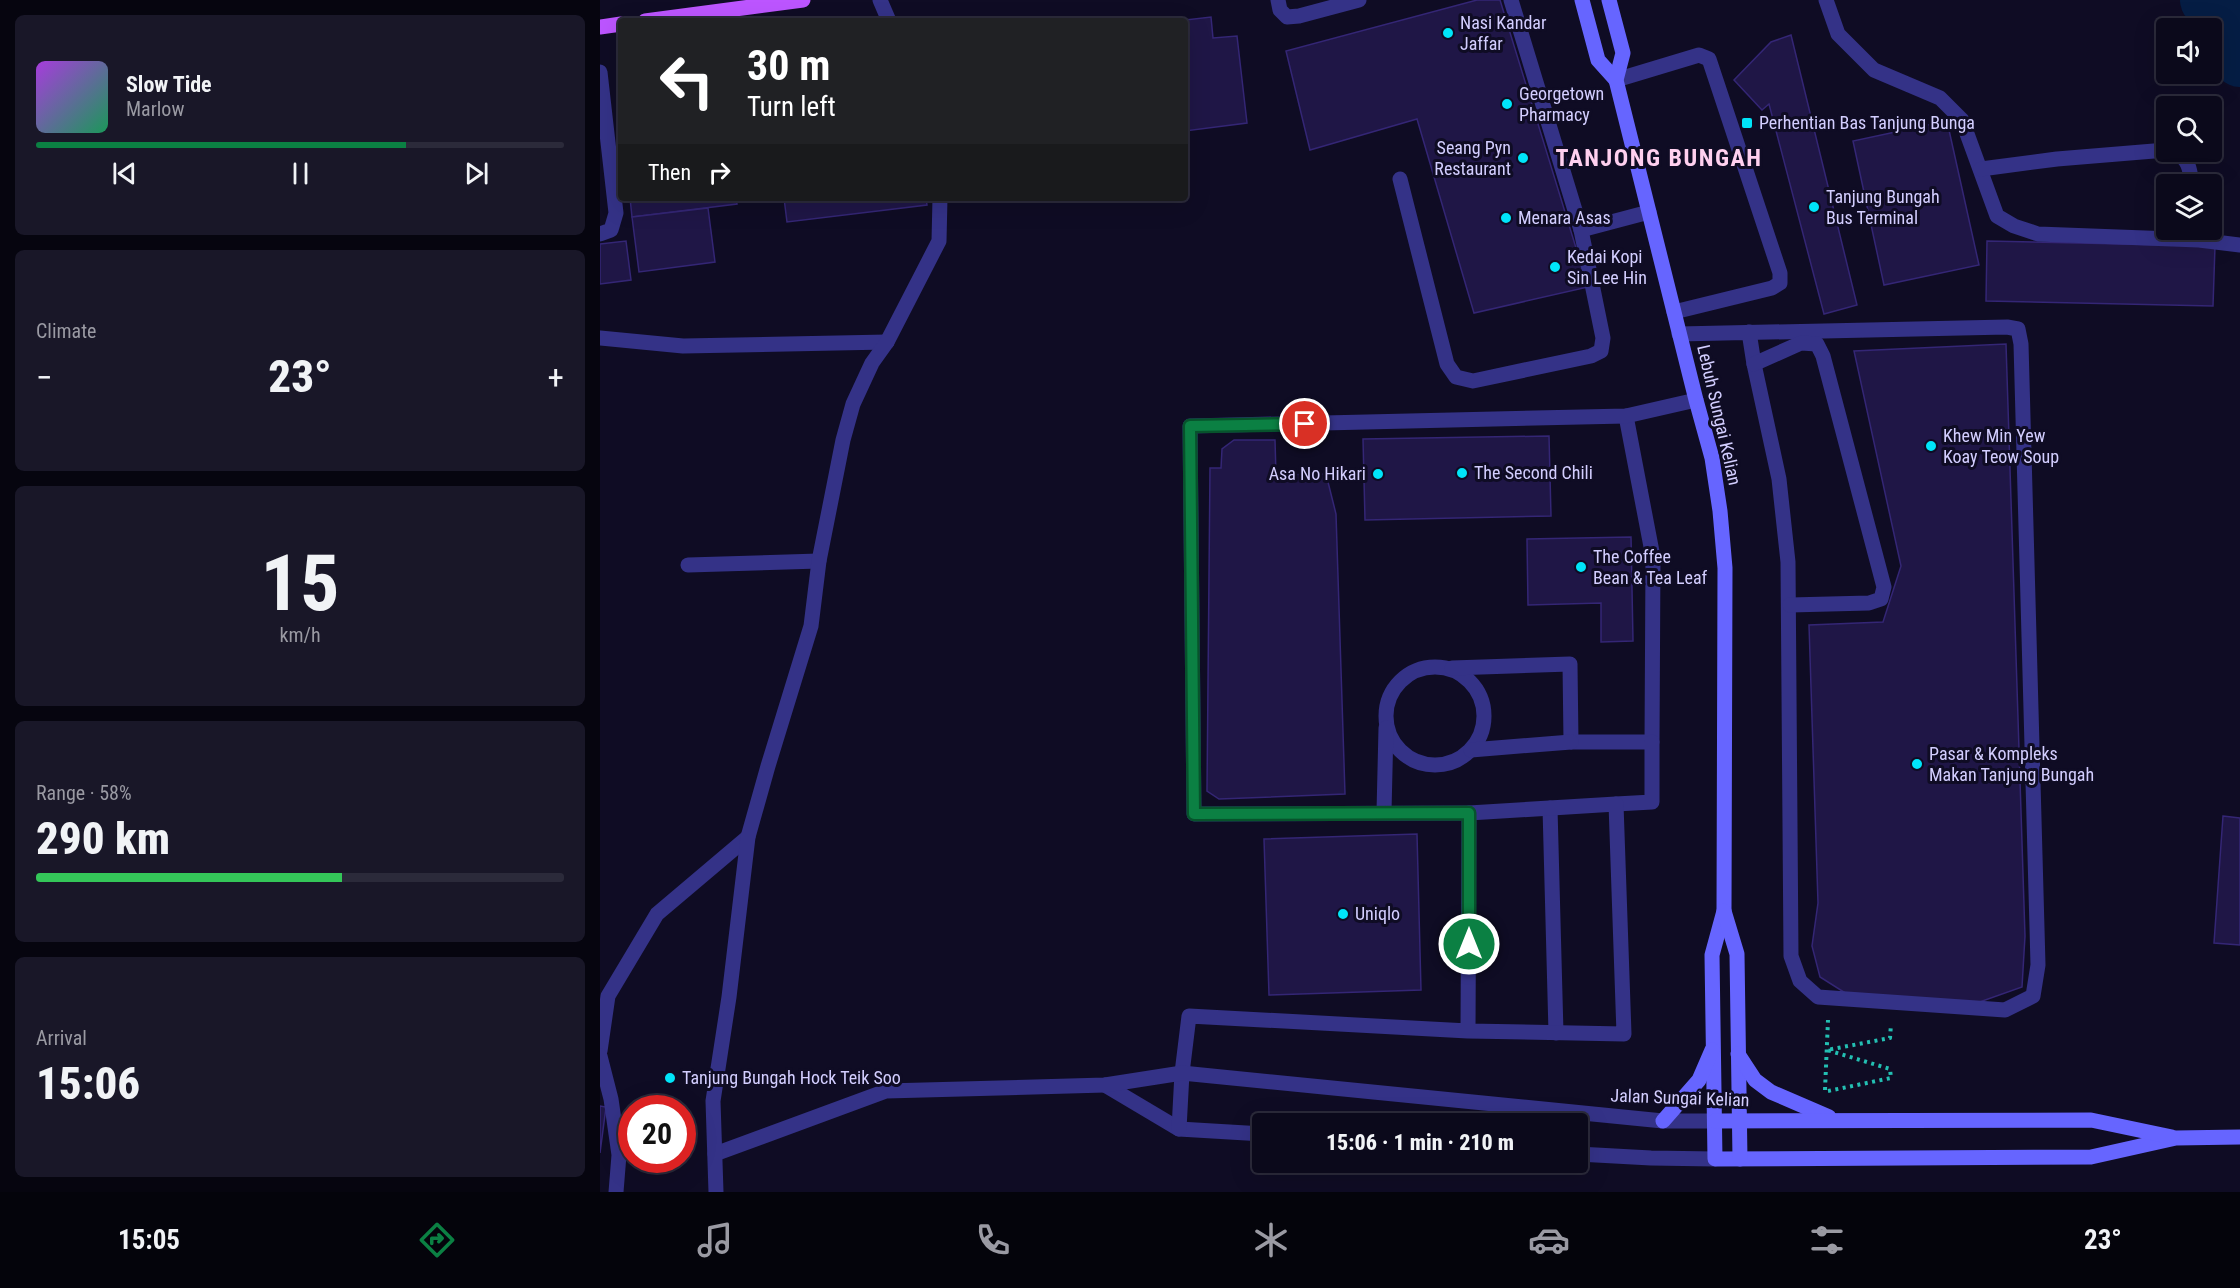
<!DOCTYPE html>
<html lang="en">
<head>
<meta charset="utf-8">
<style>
	body { margin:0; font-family:"Roboto Condensed",sans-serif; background:#191728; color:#f1f3f6; height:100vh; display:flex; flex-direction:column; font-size:22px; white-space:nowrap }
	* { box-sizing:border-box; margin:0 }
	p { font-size:20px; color:#9a9aa3 }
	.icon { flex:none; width:33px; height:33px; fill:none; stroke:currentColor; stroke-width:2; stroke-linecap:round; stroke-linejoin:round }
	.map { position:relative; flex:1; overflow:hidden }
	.details { display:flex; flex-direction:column; gap:15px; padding:15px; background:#06050f; width:600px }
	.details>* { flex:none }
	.top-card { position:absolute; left:18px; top:18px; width:570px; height:183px; border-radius:6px; box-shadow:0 6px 24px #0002,0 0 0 2px #2b2a3a; background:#202124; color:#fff; overflow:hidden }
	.tools { position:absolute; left:1556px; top:18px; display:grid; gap:12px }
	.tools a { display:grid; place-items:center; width:66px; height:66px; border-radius:6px; background:#0b091b; box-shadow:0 6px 24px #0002,0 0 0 2px #2b2a3a; font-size:30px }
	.speed { position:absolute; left:18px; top:1095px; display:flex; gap:12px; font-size:30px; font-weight:700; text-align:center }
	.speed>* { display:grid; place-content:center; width:78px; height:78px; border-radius:50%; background:#0b091b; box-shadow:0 6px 24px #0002,0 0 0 2px #2b2a3a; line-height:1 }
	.speed .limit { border:9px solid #d22; background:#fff; color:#111 }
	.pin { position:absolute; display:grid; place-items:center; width:51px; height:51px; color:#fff; margin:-26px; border:3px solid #fff; border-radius:50%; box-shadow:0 2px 6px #0007 }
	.me { position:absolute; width:66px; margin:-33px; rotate:0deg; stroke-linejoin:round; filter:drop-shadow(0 0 4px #0008) }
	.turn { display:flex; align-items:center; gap:21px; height:126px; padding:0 30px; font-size:27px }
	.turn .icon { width:78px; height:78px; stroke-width:2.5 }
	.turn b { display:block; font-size:42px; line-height:51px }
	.then { display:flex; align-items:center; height:57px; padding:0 30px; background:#0003; gap:12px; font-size:22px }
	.big { font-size:45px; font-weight:800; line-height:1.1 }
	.details .card { flex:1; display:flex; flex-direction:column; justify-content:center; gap:9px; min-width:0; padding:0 21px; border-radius:9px; background:#191728 }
	.details .dial { align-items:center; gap:0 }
	.dial b { font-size:78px; line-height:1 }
	.song { display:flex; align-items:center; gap:18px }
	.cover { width:72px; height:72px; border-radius:9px; background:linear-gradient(135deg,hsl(280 70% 55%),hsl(150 70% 35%)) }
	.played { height:6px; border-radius:3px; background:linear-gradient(90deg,#0b8043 70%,#2b2a3a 70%) }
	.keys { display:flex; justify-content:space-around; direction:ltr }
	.heat { display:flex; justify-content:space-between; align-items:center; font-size:33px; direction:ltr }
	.charge { height:9px; border-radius:4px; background:linear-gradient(90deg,#34c759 58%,#2b2a3a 0) }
	.trip { position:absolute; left:652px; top:1113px; width:336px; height:60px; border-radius:6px; background:#0b091b; box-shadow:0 6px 24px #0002,0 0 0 2px #2b2a3a; font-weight:800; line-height:60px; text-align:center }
	.menu { display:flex; height:96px; justify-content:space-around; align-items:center; background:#04040b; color:#9a9aa3 }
	.menu .icon { width:42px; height:42px }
	.menu .active { color:#0b8043 }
	.menu b { font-size:27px; color:#f1f3f6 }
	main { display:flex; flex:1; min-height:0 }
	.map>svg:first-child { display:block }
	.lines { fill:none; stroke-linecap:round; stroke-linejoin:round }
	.river { stroke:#051d44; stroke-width:54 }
	.building { fill:#1f1646; stroke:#342675; stroke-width:1.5 }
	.path { stroke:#23bfb2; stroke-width:4; stroke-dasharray:3 4.5; stroke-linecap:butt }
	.lane { stroke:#343287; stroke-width:15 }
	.street { stroke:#343287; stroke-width:15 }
	.secondary { stroke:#6665ff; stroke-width:15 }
	.primary { stroke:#bc55ff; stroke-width:15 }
	.route-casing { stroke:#07532c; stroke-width:15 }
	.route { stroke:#0b8043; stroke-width:10 }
	.poi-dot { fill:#00e5f9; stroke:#0f0c24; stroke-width:2 }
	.labels { text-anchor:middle; stroke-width:6; stroke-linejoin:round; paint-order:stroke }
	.poi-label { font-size:18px; fill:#d3ceff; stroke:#0f0c24; text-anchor:start }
	.street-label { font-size:18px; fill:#d3ceff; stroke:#0f0c24 }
	.district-label { font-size:24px; font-weight:bold; letter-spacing:1.5px; fill:#ffd0ef; stroke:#0f0c24 }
</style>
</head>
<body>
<main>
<section class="details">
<div class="card">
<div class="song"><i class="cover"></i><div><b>Slow Tide</b><p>Marlow</p></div></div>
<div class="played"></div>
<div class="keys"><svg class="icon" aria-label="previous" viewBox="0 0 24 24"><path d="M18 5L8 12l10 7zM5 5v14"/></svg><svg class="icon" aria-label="pause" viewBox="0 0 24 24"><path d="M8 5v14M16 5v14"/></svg><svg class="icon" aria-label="next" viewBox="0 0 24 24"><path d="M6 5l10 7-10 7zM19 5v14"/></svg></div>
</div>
<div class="card"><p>Climate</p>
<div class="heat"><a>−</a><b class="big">23°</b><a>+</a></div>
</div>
<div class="card dial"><b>15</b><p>km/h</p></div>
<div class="card"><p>Range · 58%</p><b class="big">290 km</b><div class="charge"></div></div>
<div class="card"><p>Arrival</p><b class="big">15:06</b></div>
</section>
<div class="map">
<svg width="1640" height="1192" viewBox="0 0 1640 1192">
	<rect width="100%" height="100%" fill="#0f0c24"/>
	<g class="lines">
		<polyline class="river" points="1607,0 1620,9 1640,60"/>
	</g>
	<g class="building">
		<polygon points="877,0 900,0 988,287 874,313 817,119 710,150 686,51"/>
		<polygon points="611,17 613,38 637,36 647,123 585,131 585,21 577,21"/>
		<polygon points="1191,35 1257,305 1224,314 1169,104 1162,110 1134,80 1171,42"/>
		<polygon points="1347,121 1379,265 1284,285 1253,141"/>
		<polygon points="30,198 136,198 137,204 32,217"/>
		<polygon points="184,198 326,198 327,205 187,222"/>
		<polygon points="108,208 115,262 39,272 32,217"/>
		<polygon points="26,241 31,280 0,284 0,244"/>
		<polygon points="1387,241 1615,246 1613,306 1386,301"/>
		<polygon points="1406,344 1425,936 1422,987 1374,1004 1250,996 1220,977 1212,946 1218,903 1209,625 1283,622 1301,566 1254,351"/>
		<polygon points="949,436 951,516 765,520 763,439"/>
		<polygon points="634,440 675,440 676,475 726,474 736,514 745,794 619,799 607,791 610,468 621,468 622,449"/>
		<polygon points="1031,537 1033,641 1001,642 1001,603 928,605 927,539"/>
		<polygon points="1623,816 1640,818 1640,945 1614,943"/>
		<polygon points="817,834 821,990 669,995 664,839"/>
		<polygon points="0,1106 6,1107 0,1153"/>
	</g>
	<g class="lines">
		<g class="path">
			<polyline points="1225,1090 1228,1020"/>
			<polyline points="1228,1091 1291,1078 1290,1069 1227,1050 1290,1038 1291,1024"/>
		</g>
		<g class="lane">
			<polyline points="678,0 680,10 687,17 699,16 759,0"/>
			<polyline points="911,0 981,230"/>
			<polyline points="0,72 16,213 11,230 0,234"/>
			<polyline points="1016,80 1099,55 1109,59 1180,273 1180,283 1172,288 1074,312"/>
			<polyline points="800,179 847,364 856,377 873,381 991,356 1001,351 1003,338 981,230 1049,212"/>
			<polyline points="1079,334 1407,327 1418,329 1421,344 1438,965 1433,996 1405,1010 1218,997 1200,981 1191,956 1188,562 1179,479 1154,364 1149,332"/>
			<polyline points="1154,364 1201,343 1217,344 1223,356 1284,587 1281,599 1269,603 1190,605"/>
			<polyline points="88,565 219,561"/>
			<circle cx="835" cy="716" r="49"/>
			<polyline points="852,668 970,664 971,742 1052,742 1053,557 1026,416"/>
			<polyline points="871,750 971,742"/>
			<polyline points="1016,804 1052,802 1052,742"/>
			<polyline points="950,808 956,1033"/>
			<polyline points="784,812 786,728"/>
			<polyline points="869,813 594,814 590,426 1026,416 1096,400"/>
			<polyline points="582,1073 589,1016 868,1031 1024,1034 1016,804 869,813 868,1031"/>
		</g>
		<g class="street">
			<polyline points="280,0 289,21"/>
			<polyline points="1226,0 1238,34 1274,70 1340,98 1362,120 1397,216 1414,226 1438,234 1599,240 1640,245"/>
			<path d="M1574 152C1589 158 1590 170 1592 184"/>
			<polyline points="1381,169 1457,159 1566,150"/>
			<polyline points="0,338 83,346 287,342"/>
			<polyline points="0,1051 8,996 57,914 148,837"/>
			<polyline points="0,1056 11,1099 19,1155 16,1192"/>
			<polyline points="505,1085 579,1129 663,1134"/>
			<polyline points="579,1129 582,1073"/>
			<polyline points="115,1154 286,1091 505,1085 582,1073 1063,1121 1115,1121"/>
			<polyline points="978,1154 1051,1158 1115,1159"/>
			<polyline points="116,1192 113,1101 129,997 148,837 168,766 211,626 219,561 243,440 253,404 272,363 287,342 339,241 340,198"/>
		</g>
		<g class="secondary">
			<polyline points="982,0 998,60 1016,80"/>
			<polyline points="1009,0 1023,53 1016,80 1096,400 1112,458 1120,511 1125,568 1124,911 1112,955 1115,1159 1491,1157 1576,1138 1640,1137"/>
			<polyline points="1124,911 1137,954 1140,1159"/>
			<polyline points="1138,1054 1155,1080 1171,1092 1229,1117"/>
			<polyline points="1063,1121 1099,1080 1112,1050"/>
			<polyline points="1115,1121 1491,1120 1572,1137"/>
		</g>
		<g class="primary">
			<polyline points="45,21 203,0"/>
			<polyline points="0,27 21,24"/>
		</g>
	</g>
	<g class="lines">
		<defs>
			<polyline id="route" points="705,424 590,426 594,814 869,813 869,944"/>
		</defs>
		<use href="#route" class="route-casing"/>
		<use href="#route" class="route"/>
	</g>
	<g class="poi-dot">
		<circle cx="848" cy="33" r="6"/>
		<circle cx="907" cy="104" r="6"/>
		<rect x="1141" y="117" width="12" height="12" rx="3"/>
		<circle cx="923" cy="158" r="6"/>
		<circle cx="1214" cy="207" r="6"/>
		<circle cx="906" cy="218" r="6"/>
		<circle cx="955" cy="267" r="6"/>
		<circle cx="1331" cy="446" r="6"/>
		<circle cx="862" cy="473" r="6"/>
		<circle cx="778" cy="474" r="6"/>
		<circle cx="981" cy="567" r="6"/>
		<circle cx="1317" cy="764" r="6"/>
		<circle cx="743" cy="914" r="6"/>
		<circle cx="70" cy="1078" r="6"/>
	</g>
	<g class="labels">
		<g class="poi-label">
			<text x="860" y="29">Nasi Kandar<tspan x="860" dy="21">Jaffar</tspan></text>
			<text x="919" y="100">Georgetown<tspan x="919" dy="21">Pharmacy</tspan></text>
			<text x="1159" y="129">Perhentian Bas Tanjung Bunga</text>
			<text x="911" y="154" text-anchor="end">Seang Pyn<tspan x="911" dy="21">Restaurant</tspan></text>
			<text x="1226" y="203">Tanjung Bungah<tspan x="1226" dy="21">Bus Terminal</tspan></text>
			<text x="918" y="224">Menara Asas</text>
			<text x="967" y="263">Kedai Kopi<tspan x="967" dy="21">Sin Lee Hin</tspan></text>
			<text x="1343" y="442">Khew Min Yew<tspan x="1343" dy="21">Koay Teow Soup</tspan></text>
			<text x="874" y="479">The Second Chili</text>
			<text x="766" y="480" text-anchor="end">Asa No Hikari</text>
			<text x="993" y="563">The Coffee<tspan x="993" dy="21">Bean &amp; Tea Leaf</tspan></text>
			<text x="1329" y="760">Pasar &amp; Kompleks<tspan x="1329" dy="21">Makan Tanjung Bungah</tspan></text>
			<text x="755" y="920">Uniqlo</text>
			<text x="82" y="1084">Tanjung Bungah Hock Teik Soo</text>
		</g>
		<g class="street-label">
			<text transform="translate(1119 415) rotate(77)" y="6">Lebuh Sungai Kelian</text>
			<text transform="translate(1080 1098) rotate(2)" y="6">Jalan Sungai Kelian</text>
		</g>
		<g class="district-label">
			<text x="1059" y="166">TANJONG BUNGAH</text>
		</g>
	</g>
</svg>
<div class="tools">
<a><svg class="icon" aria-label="sound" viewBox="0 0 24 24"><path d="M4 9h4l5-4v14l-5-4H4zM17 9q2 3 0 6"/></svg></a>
<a><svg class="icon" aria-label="search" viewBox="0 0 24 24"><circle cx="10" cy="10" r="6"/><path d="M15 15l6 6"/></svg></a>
<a><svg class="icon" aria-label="layers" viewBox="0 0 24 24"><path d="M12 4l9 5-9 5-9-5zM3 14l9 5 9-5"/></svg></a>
</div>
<div class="speed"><div class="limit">20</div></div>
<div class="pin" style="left:705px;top:424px;background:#d93025"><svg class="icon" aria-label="arrive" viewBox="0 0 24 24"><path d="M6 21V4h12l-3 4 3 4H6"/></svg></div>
<svg class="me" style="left:869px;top:944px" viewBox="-20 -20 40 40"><circle r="17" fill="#0b8043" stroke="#fff" stroke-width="3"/><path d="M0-11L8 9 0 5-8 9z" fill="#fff"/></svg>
<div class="trip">15:06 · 1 min · 210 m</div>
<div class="top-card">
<div class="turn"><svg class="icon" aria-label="left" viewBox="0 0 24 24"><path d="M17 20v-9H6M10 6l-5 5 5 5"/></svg><div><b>30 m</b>Turn left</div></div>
<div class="then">Then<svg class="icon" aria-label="right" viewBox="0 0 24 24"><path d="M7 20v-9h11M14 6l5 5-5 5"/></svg></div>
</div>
</div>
</main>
<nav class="menu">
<b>15:05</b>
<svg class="icon active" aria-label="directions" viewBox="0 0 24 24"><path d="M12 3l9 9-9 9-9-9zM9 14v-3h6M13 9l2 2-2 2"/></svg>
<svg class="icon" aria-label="music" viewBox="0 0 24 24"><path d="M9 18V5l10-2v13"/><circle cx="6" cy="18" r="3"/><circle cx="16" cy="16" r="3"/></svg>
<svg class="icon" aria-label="phone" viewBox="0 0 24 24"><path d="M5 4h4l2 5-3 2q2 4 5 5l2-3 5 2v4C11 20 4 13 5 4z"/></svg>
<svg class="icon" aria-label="climate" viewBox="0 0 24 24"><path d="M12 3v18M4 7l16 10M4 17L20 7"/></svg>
<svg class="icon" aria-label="car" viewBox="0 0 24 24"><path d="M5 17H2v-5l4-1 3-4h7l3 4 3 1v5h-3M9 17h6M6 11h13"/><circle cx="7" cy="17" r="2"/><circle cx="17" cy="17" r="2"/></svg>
<svg class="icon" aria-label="filters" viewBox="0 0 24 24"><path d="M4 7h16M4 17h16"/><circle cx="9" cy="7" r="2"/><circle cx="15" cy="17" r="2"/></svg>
<b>23°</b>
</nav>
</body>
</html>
